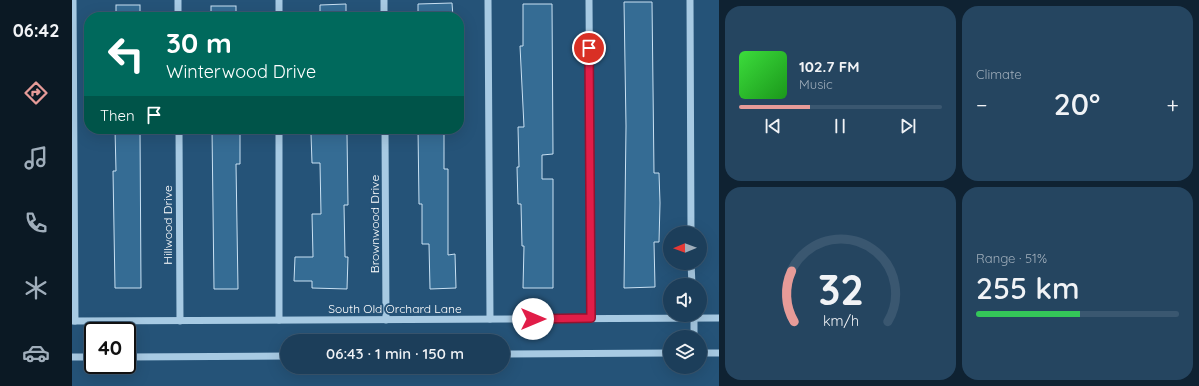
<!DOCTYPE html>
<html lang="en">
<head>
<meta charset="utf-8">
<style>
	body { margin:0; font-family:Quicksand,sans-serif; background:#254560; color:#f1f3f6; height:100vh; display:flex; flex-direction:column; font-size:15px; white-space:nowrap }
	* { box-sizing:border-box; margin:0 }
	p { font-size:13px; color:#a0aebb }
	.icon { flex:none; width:22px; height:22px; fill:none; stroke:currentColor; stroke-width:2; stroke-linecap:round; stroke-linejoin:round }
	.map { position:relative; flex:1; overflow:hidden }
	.sheet { display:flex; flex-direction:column; gap:6px; padding:6px; background:#0f2232; width:480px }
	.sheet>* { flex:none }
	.hud { position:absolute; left:12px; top:12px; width:380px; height:122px; border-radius:16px; box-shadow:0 4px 16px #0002,0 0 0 1px #3a5770; background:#00695c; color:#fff; overflow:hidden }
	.needle { width:26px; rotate:269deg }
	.controls { position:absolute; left:591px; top:226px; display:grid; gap:8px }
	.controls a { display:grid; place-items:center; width:44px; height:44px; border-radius:50%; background:#1c3e5a; box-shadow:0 4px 16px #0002,0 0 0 1px #3a5770; font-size:20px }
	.speed { position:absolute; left:12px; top:322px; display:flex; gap:8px; font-size:20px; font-weight:700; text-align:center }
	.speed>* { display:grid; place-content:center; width:52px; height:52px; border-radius:50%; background:#1c3e5a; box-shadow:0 4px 16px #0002,0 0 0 1px #3a5770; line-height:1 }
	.speed .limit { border:2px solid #111; border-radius:6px; background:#fff; color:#111 }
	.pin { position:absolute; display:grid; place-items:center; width:34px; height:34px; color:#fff; margin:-17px; border:2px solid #fff; border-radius:50%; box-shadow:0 1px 4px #0007 }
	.me { position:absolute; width:44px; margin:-22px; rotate:90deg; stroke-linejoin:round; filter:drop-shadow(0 0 3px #0008) }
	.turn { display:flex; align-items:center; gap:14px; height:84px; padding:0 16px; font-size:18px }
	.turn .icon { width:52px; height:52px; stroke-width:2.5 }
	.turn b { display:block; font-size:28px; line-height:34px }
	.then { display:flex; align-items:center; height:38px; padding:0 16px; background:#0003; gap:8px; font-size:15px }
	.big { font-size:30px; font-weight:600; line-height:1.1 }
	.sheet .card { flex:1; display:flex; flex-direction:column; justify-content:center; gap:6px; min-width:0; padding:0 14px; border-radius:16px; background:#254560 }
	.sheet .dial { align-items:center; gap:0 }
	.dial svg { height:104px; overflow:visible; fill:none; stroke:#3a5770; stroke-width:7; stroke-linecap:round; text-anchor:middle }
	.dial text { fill:#f1f3f6; stroke:none }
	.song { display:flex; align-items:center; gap:12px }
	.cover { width:48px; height:48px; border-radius:6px; background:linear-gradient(135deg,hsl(120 70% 55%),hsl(120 70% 35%)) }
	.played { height:4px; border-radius:2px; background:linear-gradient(90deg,#e69b98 35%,#3a5770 35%) }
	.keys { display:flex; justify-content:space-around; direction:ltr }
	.heat { display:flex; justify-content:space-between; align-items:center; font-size:22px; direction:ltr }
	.charge { height:6px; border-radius:3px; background:linear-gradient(90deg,#34c759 51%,#3a5770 0) }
	.sheet .tiles { flex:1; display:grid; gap:6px; grid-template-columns:repeat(2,1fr) }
	.trip { position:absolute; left:208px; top:334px; width:230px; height:40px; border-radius:20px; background:#1c3e5a; box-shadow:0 4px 16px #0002,0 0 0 1px #3a5770; font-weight:600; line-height:40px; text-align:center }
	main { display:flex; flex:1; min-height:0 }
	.menu { display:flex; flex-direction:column; width:72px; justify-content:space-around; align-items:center; background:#0b1924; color:#a0aebb }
	.menu .icon { width:28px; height:28px }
	.menu .current { color:#e69b98 }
	.menu b { font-size:18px; color:#f1f3f6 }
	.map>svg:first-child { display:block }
	.building { fill:#356c94; stroke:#c9e1f3 }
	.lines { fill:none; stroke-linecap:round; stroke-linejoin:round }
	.minor { stroke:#a7cae3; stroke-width:7 }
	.route-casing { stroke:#92132f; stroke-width:10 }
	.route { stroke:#e11d48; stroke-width:7 }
	.labels { text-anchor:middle; stroke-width:4; stroke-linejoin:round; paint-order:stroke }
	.street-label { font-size:12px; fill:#fff; stroke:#255378 }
</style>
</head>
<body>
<main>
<nav class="menu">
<b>06:42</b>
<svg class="icon current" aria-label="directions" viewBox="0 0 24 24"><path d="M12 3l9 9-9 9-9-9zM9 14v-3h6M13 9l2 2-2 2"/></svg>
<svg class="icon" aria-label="music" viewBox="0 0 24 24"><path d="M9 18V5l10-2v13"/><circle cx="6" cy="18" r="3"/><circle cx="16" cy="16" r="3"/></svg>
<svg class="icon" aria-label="phone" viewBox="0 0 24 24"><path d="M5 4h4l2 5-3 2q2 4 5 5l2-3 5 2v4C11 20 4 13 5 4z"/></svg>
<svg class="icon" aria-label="climate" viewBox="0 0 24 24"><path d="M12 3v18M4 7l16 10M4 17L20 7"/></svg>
<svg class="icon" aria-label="car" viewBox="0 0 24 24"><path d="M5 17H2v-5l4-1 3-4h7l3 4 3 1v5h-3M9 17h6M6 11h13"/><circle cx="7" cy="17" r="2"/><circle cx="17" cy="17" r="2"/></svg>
</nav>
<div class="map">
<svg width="647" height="386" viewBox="0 0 647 386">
	<rect width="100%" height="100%" fill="#255378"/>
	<g class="building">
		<polygon points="552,2 580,2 582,173 587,173 588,203 587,242 582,242 583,287 552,288 554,126"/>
		<polygon points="380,3 381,17 346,17 346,4"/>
		<polygon points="274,4 274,17 248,17 248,5"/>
		<polygon points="451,4 480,4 481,154 470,155 470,179 481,179 481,288 451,288 452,246 450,246 449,204 446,204 445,167 447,167 446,127 452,127 448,46 451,46"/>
		<rect x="44" y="5" width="24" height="12"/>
		<rect x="139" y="6" width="25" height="11"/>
		<polygon points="43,129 68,129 69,288 43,288 41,171 44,171"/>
		<polygon points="140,129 168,129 168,164 164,164 166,289 142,289"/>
		<polygon points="346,129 372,129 372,169 376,169 376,255 383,254 384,288 358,289 357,244 350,244 350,204 347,204"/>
		<polygon points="239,134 275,134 276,205 272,205 273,257 276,257 275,289 240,288 240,281 222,281 223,257 241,257 240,214 249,214 248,163 240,163"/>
	</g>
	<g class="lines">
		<g class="minor">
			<polyline points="1,0 3,321"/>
			<polyline points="106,0 106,17"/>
			<polyline points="207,0 207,17"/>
			<polyline points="312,0 312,17"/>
			<polyline points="416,0 418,319"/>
			<polyline points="517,0 519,318"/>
			<polyline points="618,0 619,233"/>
			<polyline points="107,129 108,321"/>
			<polyline points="207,129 207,320"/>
			<polyline points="313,129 314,320"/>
			<polyline points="619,263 620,285"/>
			<polyline points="622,315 622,337"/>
			<polyline points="0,321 647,318"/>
			<polyline points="628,353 647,353"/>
			<polyline points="431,354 598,353"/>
			<polyline points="0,357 21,357"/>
			<polyline points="55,357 215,356"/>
		</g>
	</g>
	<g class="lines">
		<defs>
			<polyline id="route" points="461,319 519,318 517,48"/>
		</defs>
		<use href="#route" class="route-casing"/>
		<use href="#route" class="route"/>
	</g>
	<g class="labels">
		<g class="street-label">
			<text transform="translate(303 224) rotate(-90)" y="4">Brownwood Drive</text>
			<text transform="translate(96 225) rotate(-90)" y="4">Hillwood Drive</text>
			<text x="323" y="313">South Old Orchard Lane</text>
		</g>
	</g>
</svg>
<div class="controls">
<a><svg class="needle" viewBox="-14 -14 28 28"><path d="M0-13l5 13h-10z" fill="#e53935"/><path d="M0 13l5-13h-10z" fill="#a0aebb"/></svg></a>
<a><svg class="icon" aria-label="sound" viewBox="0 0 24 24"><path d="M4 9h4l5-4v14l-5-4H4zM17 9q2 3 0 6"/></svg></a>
<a><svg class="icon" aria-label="layers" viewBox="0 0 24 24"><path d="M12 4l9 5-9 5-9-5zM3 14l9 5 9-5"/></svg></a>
</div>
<div class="speed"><div class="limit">40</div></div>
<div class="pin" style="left:517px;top:48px;background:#d93025"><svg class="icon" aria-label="arrive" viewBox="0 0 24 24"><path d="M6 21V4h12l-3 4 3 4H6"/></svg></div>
<svg class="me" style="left:461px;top:319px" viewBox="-20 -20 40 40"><circle r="19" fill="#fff"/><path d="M0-13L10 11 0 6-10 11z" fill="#e11d48"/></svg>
<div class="trip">06:43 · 1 min · 150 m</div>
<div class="hud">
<div class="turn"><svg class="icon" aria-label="left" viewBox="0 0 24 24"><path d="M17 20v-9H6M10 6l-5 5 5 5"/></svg><div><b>30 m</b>Winterwood Drive</div></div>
<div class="then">Then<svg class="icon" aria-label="arrive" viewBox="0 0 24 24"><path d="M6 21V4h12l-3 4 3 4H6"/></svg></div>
</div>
</div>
<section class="sheet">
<div class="tiles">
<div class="card">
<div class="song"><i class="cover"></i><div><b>102.7 FM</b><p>Music</p></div></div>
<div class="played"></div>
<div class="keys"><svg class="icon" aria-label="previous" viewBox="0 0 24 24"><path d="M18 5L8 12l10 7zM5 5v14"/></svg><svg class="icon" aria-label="pause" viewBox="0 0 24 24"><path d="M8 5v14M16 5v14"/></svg><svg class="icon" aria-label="next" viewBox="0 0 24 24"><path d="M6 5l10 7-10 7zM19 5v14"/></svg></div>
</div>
<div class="card"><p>Climate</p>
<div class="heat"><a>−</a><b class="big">20°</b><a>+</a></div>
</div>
<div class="card dial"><svg viewBox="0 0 100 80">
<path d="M14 69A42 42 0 1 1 86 69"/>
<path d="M14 69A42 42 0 0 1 12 30" stroke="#e69b98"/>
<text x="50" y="56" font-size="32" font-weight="700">32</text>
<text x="50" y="72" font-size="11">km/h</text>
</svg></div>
<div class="card"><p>Range · 51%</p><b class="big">255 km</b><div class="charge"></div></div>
</div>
</section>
</main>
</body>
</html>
